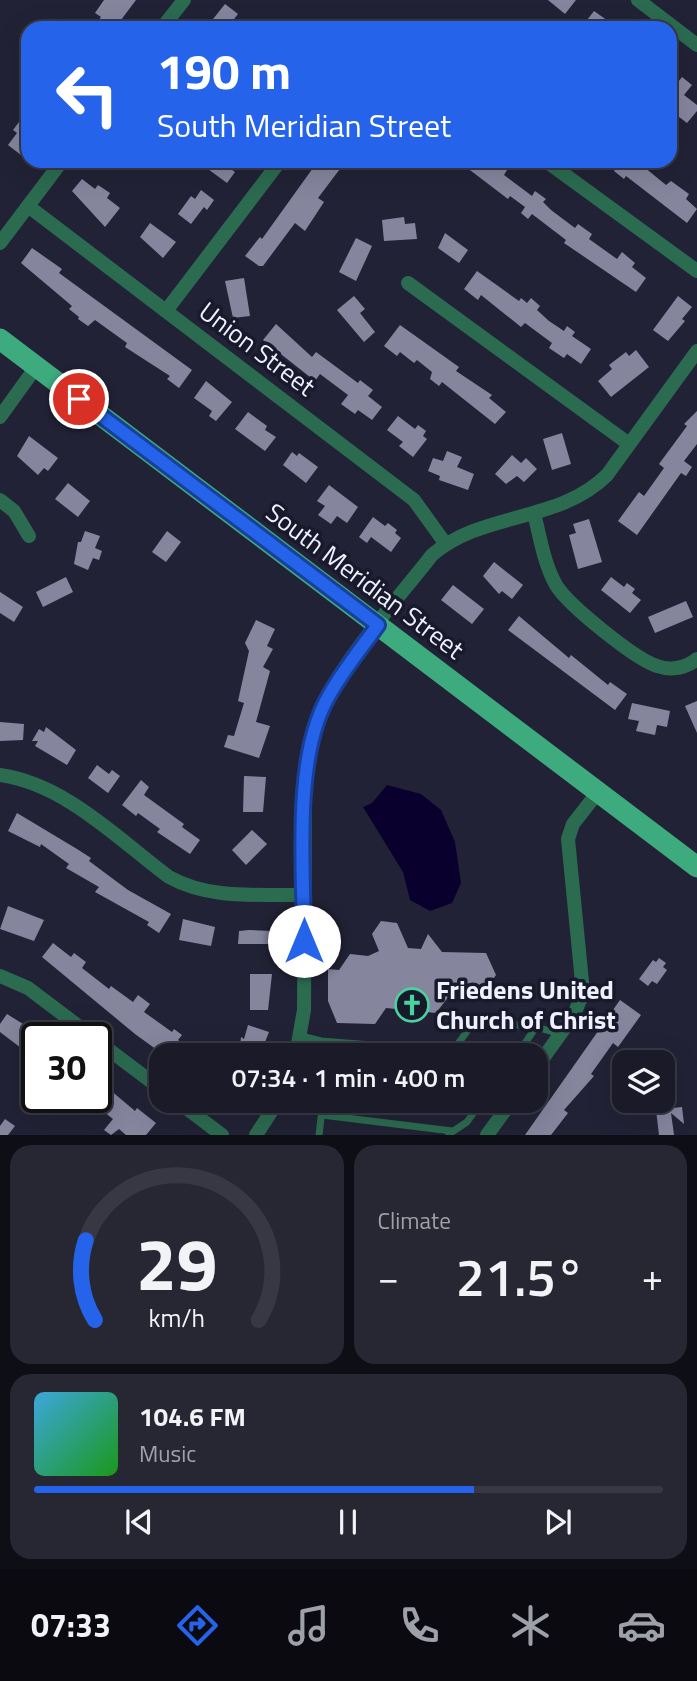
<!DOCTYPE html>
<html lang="en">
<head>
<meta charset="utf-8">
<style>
	body { margin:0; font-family:"Titillium Web",sans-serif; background:#272734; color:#f1f3f6; height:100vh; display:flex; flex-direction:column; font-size:26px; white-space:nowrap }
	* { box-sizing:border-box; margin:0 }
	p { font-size:23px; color:#9fa1a8 }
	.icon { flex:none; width:38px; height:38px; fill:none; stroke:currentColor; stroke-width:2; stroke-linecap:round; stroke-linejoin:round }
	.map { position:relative; height:1135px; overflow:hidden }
	.sheet { display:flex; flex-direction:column; gap:10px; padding:10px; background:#0e0e16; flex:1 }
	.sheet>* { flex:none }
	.guide { position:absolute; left:21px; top:21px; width:656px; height:147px; border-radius:21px; box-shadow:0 7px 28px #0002,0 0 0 2px #383845; background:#2563eb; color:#fff; overflow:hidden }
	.controls { position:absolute; left:612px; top:1050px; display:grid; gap:14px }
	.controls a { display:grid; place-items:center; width:63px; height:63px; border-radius:14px; background:#1a1a28; box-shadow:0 7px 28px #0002,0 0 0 2px #383845; font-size:35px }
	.speed { position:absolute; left:21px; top:1022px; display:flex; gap:14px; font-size:35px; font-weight:700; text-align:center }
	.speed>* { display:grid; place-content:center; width:91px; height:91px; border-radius:50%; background:#1a1a28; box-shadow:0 7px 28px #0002,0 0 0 2px #383845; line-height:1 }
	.speed .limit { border:4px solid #111; border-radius:10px; background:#fff; color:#111 }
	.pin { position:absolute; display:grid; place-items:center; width:60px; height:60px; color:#fff; margin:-30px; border:4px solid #fff; border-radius:50%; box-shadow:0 2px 7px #0007 }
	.me { position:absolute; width:77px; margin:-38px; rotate:0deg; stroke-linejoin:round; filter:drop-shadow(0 0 5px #0008) }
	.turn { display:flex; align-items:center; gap:24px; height:147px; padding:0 21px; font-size:32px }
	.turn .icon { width:91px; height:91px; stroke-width:2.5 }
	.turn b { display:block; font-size:49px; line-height:60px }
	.big { font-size:52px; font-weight:600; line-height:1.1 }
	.sheet .tile { flex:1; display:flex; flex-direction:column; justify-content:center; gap:10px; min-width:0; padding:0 24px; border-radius:21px; background:#272734 }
	.sheet .dial { align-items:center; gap:0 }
	.dial svg { height:182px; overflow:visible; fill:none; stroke:#383845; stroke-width:7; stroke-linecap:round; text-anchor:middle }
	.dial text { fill:#f1f3f6; stroke:none }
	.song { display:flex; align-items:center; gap:21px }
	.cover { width:84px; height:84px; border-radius:10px; background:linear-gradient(135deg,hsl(200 70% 55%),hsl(120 70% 35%)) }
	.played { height:7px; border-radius:4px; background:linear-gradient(90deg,#2563eb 70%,#383845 70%) }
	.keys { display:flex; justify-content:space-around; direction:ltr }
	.heat { display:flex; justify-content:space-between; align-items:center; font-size:38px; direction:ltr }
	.sheet .tiles { flex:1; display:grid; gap:10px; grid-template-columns:1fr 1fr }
	.tile:last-child { grid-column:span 2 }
	.trip { position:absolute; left:149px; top:1043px; width:399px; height:70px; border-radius:21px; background:#1a1a28; box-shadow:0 7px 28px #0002,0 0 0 2px #383845; font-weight:600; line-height:70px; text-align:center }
	.tabs { display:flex; height:112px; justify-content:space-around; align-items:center; background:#0a0a10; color:#9fa1a8 }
	.tabs .icon { width:49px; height:49px }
	.tabs .selected { color:#2563eb }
	.tabs b { font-size:32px; color:#f1f3f6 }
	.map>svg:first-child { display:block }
	.water { fill:#0a002e }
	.building { fill:#85869e }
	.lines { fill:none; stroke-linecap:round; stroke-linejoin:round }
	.lane { stroke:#2b6b50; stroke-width:7 }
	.street { stroke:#2b6b50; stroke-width:14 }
	.primary { stroke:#3eab7f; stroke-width:21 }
	.route-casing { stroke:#184099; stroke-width:18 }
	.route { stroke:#2563eb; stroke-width:12 }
	.labels { text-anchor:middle; stroke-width:7; stroke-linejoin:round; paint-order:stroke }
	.street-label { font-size:26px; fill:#f0f1ff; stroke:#19192c }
	.poi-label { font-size:26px; font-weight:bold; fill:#f0f1ff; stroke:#19192c; text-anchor:start }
</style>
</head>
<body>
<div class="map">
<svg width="697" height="1135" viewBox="0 0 697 1135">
	<rect width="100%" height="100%" fill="#222236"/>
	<polygon class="water" points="387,785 421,794 441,810 455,842 461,883 452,903 430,911 410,900 403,872 363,807 372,803"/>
	<g class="building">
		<polygon points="104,0 136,0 115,28 93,28 101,17 95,13"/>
		<polygon points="548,0 576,0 565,14"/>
		<polygon points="225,4 238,14 227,28 206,28"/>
		<polygon points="594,11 618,28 581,28"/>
		<polygon points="682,77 692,85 684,95 697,105 697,111 687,123 670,110 670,99 675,93 672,90"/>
		<polygon points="28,110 28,146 21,155 8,145 17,133 13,130"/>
		<polygon points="197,161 233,161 228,167 235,172 227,183"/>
		<polygon points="318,161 346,161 318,198 324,202 305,231 295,223 263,266 259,266 245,256 260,237 262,239"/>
		<polygon points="458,161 495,161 507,170 504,175 532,196 535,191 546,199 543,202 551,210 575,228 578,224 592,234 589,239 617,259 622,252 635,263 632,267 646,278 636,292 564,243 566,240 532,214 528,219 521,213 525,207 510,196 508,199"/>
		<polygon points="622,161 648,161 644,167 666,185 671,181 689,194 686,199 697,209 687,223 626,176 624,179 614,171"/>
		<polygon points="82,179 95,189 98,185 110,193 107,198 120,208 105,227 72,191"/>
		<polygon points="201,190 214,200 207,210 204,207 191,224 178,214 191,196 195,199"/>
		<polygon points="404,217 405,224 415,223 417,239 384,241 382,220"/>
		<polygon points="150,223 176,242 163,258 140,237"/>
		<polygon points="445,233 468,250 459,263 438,248"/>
		<polygon points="356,238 372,246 356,281 339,272"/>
		<polygon points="32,248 62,269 59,273 192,370 179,388 167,379 170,376 125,347 127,343 95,320 88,326 78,319 79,317 69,309 72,306 21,263"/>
		<polygon points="477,271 519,301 521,298 527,303 531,298 540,306 537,310 549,321 564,331 567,326 575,332 572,336 591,349 581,364 567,354 564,358 549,348 552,343 525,323 521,327 481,295 478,300 464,289"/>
		<polygon points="244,278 250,316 233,318 225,281"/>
		<polygon points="354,296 365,309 360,313 375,332 364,342 337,310"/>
		<polygon points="678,296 692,307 682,319 685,321 668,341 653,330"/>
		<polygon points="276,324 312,357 316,352 358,383 360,380 373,390 368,396 382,407 372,420 358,410 355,414 341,404 348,395 320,374 315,381 263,340"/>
		<polygon points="400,325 459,367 456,371 492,395 489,398 506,412 495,424 442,382 439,386 430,379 432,372 417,360 414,363 400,352 397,356 384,346"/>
		<polygon points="636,350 649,367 611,397 598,381 612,369 609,365 626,352 629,356"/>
		<polygon points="206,381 232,402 216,421 209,416 212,411 194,398"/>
		<polygon points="697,411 697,444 684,461 692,467 686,476 681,473 637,535 618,521 639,492 644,496 664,468 659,464 687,426 684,424"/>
		<polygon points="248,412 267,426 265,430 276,437 265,451 235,429"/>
		<polygon points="398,416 415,429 418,425 426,431 423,436 427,439 413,457 399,446 403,442 387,430"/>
		<polygon points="562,433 571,464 552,470 543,439"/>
		<polygon points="29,436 58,458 48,471 44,468 38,475 17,456"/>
		<polygon points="447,451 462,457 457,467 474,474 468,490 439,480 440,476 428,471 433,458 443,461"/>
		<polygon points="292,452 297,456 299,453 318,467 306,483 283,465"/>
		<polygon points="512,455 521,463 526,458 537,469 524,482 517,476 506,484 495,474"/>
		<polygon points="68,483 90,501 78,517 55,499"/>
		<polygon points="329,485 358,507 347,523 337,516 331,524 318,515 325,506 317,501"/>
		<polygon points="373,517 385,526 388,523 397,530 395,533 401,538 391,552 371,537 367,543 359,537"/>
		<polygon points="589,519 602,562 578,569 569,535 576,533 573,524"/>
		<polygon points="85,531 100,536 95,548 102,551 99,560 93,558 88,570 74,564 78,542 81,542"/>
		<polygon points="167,531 181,542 166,562 152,552"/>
		<polygon points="494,562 523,585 512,599 502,591 499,594 483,576"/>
		<polygon points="66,577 73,592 43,607 36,592"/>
		<polygon points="611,577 624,587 627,583 635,589 632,593 641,600 630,613 601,590"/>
		<polygon points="453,585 484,609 472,624 441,600"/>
		<polygon points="0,592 23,607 14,622 0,613"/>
		<polygon points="686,601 693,617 655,633 648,617"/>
		<polygon points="519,616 569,658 571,655 608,685 610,682 627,694 615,710 508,630"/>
		<polygon points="256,620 275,629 267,646 273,649 263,667 270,671 256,722 270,726 259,758 224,747 228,735 234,736 244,703 238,701 249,651 245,643"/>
		<polygon points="697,701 697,733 685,706"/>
		<polygon points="632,703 670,711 667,727 657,725 655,735 636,731 639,721 628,719"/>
		<polygon points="0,722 24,724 23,740 0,741"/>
		<polygon points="46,727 76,750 67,765 35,746 38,741 32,741 39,729 44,732"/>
		<polygon points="97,765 109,774 112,770 120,776 108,793 88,778"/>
		<polygon points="244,776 266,777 263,812 243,812"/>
		<polygon points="141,780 149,787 144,795 184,824 182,827 200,840 190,854 157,832 160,829 138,813 136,816 122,805"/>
		<polygon points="17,813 77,849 91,858 89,861 128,890 171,914 159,933 147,925 149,922 95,892 99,887 66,868 69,864 41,844 40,847 8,831"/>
		<polygon points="252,830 267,844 246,865 232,850"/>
		<polygon points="8,906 44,920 34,941 0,929"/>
		<polygon points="183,919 215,927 211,946 179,940"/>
		<polygon points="381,921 397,923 408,948 421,949 428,934 442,952 486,953 496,975 482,995 452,992 436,1013 386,1008 375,1024 337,1023 328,1001 328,969 339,970 350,954 368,956 379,951 372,934"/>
		<polygon points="249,930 272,931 272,944 238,944 239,931"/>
		<polygon points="53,943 71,957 74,953 86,962 82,968 109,989 111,986 133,1002 138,995 150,1004 144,1012 172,1032 174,1029 182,1035 178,1040 198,1055 164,1055 135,1034 42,957"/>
		<polygon points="659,958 666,963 663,967 667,970 657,984 652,981 648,986 639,979 653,960 656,962"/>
		<polygon points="250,974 272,974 268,1010 250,1010"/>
		<polygon points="620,1000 641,1015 618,1047 613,1043 591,1074 594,1076 564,1110 568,1113 551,1135 525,1135"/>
		<polygon points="7,1014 39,1034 25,1051 0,1032 0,1024"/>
		<polygon points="248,1025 269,1032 260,1055 239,1055 241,1037 244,1039"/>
		<polygon points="96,1078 135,1111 137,1108 156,1123 146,1135 126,1135 119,1129 111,1135 104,1130 113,1119 85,1097 96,1097"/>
		<polygon points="682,1107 684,1124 671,1113 674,1135 659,1135 656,1110"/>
		<polygon points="5,1119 15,1126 8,1135 0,1135 0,1126"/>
	</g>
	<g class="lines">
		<g class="lane">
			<polyline points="301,1036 321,1041 497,1055"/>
			<polyline points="321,1041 324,1055"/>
			<polyline points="454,1049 474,1022 479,1021 536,1027"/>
			<polyline points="517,1055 536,1027 560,1034"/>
			<polyline points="322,1115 452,1131"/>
			<polyline points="449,1134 467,1122 482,1101"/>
			<polyline points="319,1135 323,1101"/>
		</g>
		<g class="street">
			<polyline points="638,0 697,45"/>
			<polyline points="162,28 184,0"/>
			<polyline points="546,161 697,271"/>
			<polyline points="28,206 414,500 445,543"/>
			<polyline points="0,243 62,161"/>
			<polyline points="408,283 629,444"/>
			<polyline points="166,311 280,161"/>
			<polyline points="0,417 36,367"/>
			<polyline points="0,500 14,511 29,536"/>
			<path d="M534 513C540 537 544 564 556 585 568 605 635 659 657 666 671 671 686 668 697 659"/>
			<path d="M0 775C65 784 118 839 169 877 210 900 258 894 304 895"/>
			<polyline points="0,976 28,988 94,1038"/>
			<polyline points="96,1040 161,1089"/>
			<path d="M296 1055 304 1010 305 785C309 757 314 731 324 705 342 660 401 595 432 555 483 511 559 523 607 475L697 351"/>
			<polyline points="536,1068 574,1015 583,992 568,839 573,824 598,792"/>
			<polyline points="177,1101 222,1135"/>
			<polyline points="256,1135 278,1101"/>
			<polyline points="487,1135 512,1101"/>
		</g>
		<polyline class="primary" points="0,339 697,867"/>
	</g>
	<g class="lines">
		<defs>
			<path id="route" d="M79 399 378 625C360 650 340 674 326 701 293 764 304 871 304 941"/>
		</defs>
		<use href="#route" class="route-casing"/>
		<use href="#route" class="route"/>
	</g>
	<defs>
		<symbol id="church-ring" viewBox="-11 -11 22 22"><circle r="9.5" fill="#19192c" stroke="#48d49d" stroke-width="1.5"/><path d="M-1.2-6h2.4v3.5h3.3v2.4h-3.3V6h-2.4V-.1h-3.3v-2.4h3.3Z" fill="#48d49d"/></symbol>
	</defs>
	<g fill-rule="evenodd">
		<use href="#church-ring" x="393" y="986" width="38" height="38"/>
	</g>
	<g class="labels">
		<g class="street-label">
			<text transform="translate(257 349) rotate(37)" y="9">Union Street</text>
			<text transform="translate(365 581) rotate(37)" y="9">South Meridian Street</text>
		</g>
		<g class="poi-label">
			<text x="436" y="999">Friedens United<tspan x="436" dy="30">Church of Christ</tspan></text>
		</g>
	</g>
</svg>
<div class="controls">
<a><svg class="icon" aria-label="layers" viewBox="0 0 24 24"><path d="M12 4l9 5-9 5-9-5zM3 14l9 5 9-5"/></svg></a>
</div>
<div class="speed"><div class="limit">30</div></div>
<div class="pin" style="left:79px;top:399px;background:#d93025"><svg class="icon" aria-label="arrive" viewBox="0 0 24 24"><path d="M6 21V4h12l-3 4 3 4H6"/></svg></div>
<svg class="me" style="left:304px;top:941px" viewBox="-20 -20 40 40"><circle r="19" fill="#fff"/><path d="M0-13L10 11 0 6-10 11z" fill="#2563eb"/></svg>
<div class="trip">07:34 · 1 min · 400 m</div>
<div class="guide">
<div class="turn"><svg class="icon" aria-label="left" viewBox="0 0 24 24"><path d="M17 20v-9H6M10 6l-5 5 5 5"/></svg><div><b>190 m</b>South Meridian Street</div></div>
</div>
</div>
<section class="sheet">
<div class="tiles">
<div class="tile dial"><svg viewBox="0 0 100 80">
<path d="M14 69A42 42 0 1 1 86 69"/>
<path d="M14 69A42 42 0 0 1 10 34" stroke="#2563eb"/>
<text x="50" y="56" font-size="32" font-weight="700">29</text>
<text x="50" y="72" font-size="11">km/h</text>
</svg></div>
<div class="tile"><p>Climate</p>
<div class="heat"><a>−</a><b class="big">21.5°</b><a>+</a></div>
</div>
<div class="tile">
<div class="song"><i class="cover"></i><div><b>104.6 FM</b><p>Music</p></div></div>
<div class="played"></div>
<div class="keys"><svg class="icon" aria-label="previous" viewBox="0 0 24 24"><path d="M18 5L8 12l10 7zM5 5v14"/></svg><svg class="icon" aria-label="pause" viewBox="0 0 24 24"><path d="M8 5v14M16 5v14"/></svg><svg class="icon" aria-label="next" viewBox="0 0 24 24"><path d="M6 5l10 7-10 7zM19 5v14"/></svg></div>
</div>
</div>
</section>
<nav class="tabs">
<b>07:33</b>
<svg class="icon selected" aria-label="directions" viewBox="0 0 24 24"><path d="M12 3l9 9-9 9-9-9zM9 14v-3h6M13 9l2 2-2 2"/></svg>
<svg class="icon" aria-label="music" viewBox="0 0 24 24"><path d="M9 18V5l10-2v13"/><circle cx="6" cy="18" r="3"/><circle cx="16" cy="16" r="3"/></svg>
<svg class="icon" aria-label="phone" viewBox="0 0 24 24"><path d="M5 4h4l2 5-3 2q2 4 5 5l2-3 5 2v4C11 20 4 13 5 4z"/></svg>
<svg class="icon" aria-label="climate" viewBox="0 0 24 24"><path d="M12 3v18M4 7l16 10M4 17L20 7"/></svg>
<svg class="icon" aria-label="car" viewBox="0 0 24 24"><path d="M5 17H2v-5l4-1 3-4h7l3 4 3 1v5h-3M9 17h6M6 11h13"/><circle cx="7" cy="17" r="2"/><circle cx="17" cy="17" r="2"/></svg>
</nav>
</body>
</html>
